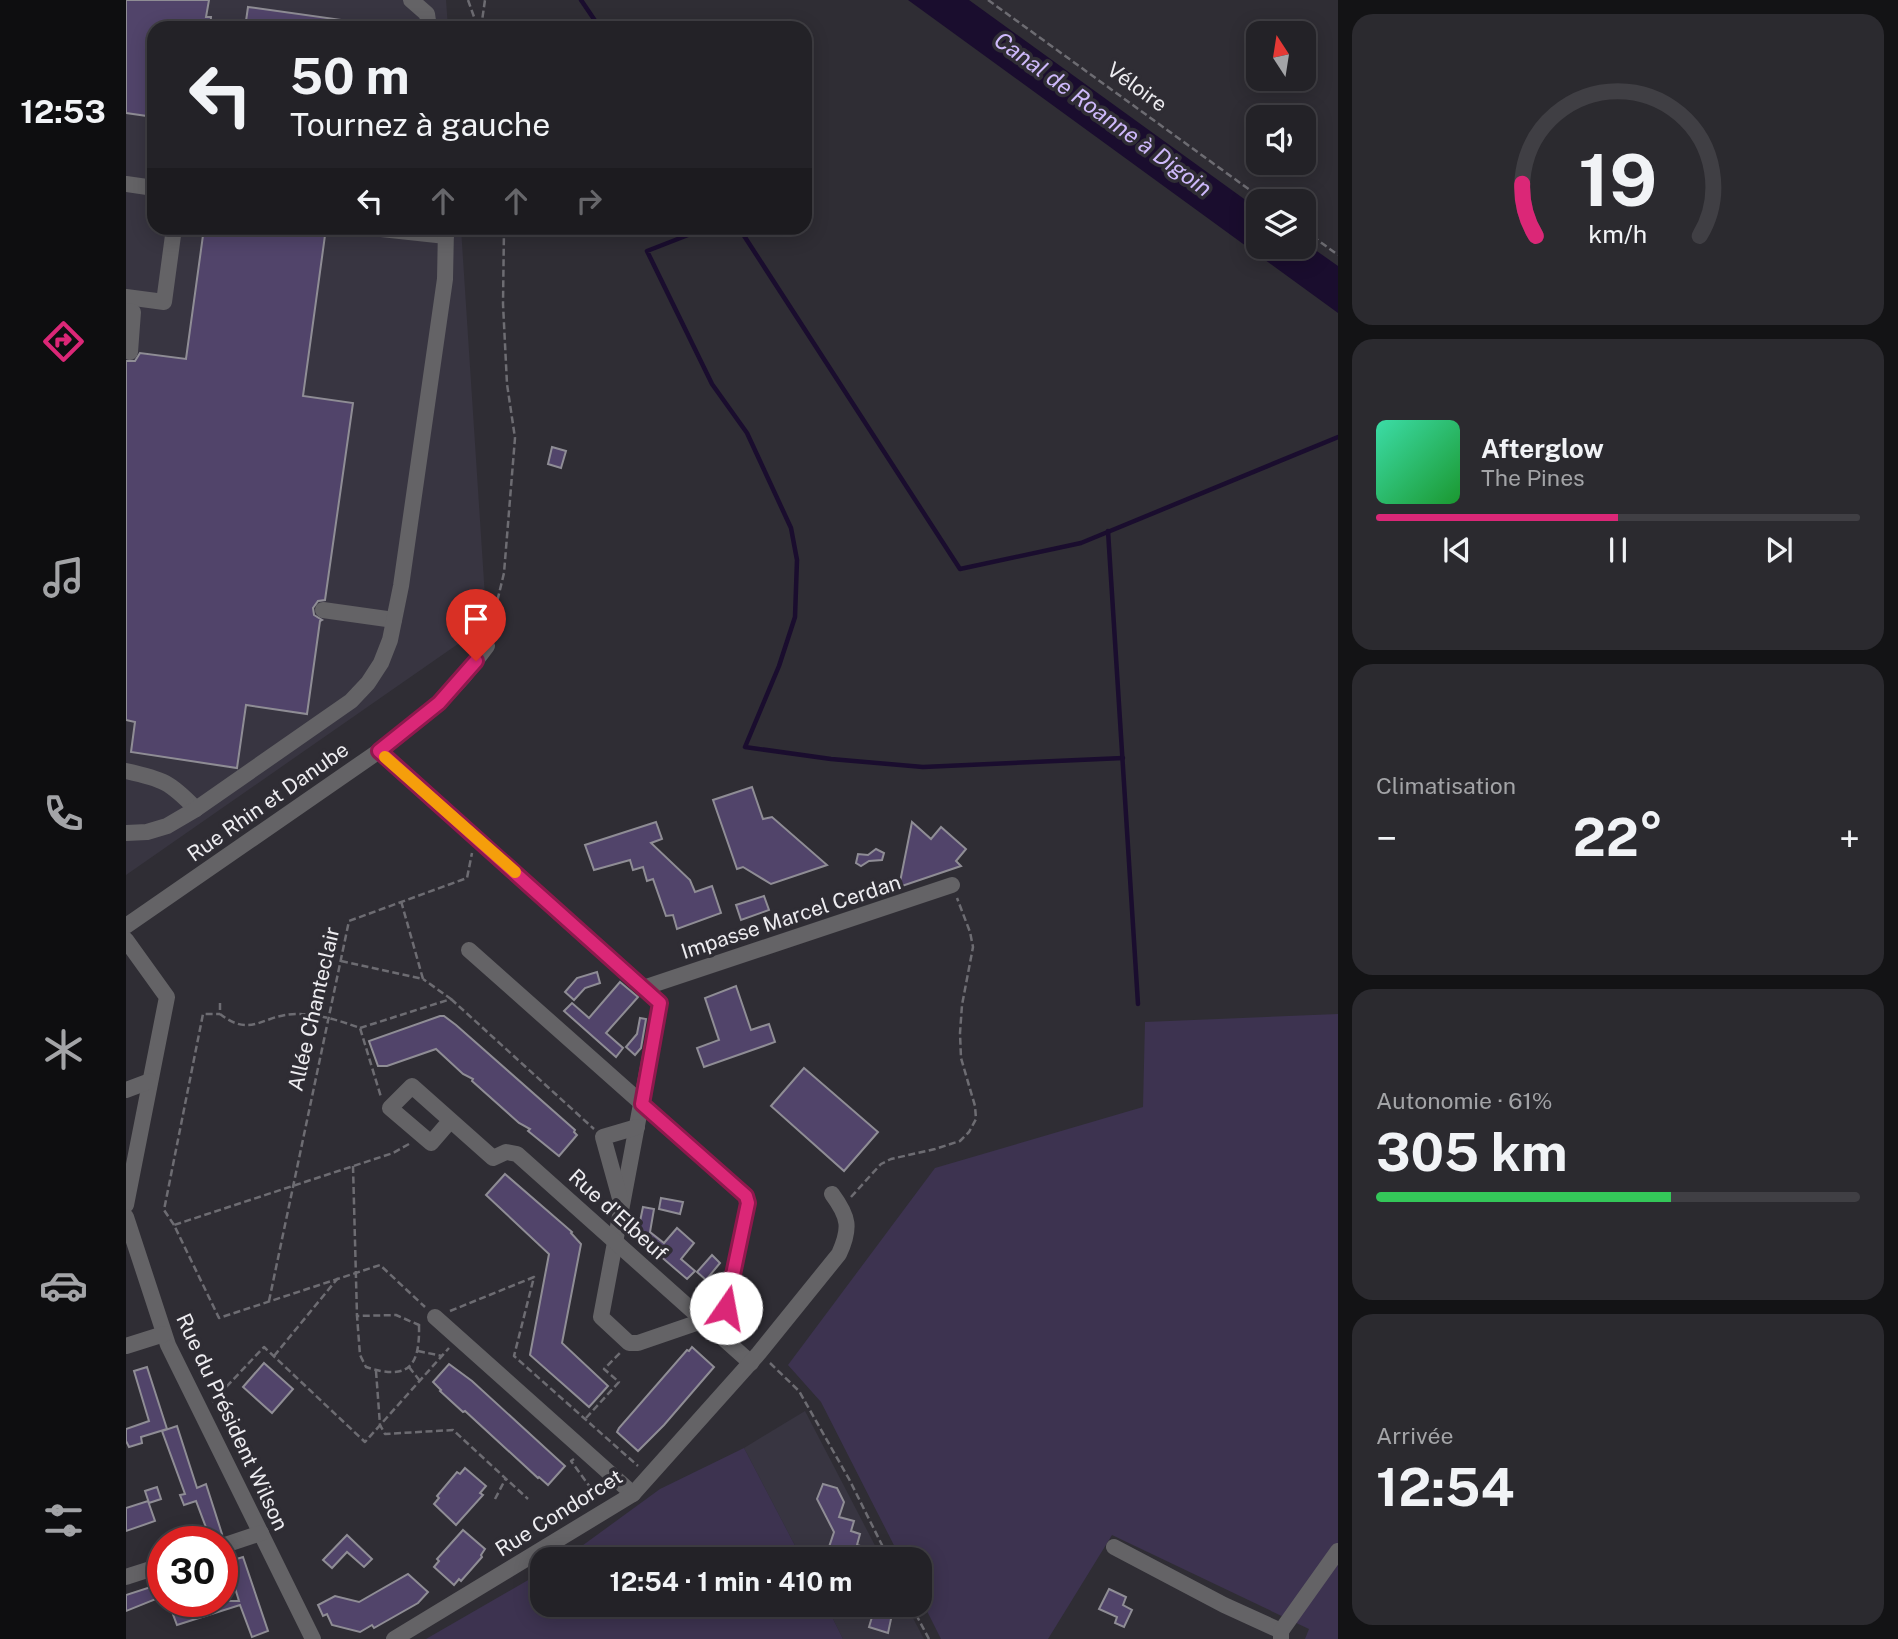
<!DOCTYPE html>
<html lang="fr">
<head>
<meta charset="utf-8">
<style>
	body { margin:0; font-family:"Public Sans",sans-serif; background:#2b2a2f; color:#f1f3f6; height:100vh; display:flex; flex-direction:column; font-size:26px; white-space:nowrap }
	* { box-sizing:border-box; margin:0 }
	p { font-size:23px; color:#a3a4a7 }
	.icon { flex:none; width:38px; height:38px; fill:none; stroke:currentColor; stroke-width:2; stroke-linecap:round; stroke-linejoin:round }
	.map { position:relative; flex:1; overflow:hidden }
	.panel { display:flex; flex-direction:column; gap:14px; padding:14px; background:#131315; width:560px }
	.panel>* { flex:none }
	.hud { position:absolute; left:21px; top:21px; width:665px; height:214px; border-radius:21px; box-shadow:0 4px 18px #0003,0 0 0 2px #403f44; background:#232227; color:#f1f3f6; overflow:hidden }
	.needle { width:46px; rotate:348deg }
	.buttons { position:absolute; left:1120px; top:21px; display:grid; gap:14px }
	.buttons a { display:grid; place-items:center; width:70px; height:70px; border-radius:14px; background:#232227; box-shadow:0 4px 18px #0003,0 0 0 2px #403f44; font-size:35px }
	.speed { position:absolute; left:21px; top:1526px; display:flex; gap:14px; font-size:35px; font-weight:700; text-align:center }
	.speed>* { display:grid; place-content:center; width:91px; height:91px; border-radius:50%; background:#232227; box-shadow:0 4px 18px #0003,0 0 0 2px #403f44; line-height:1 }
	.speed .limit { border:10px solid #d22; background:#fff; color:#111 }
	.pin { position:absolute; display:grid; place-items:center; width:60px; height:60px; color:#fff; margin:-72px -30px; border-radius:50% 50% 50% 0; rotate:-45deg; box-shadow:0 0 7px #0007 }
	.pin .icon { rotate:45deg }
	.me { position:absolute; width:77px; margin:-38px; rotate:12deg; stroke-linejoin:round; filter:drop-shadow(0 0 5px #0008) }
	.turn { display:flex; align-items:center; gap:24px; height:147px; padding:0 28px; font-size:32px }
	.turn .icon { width:91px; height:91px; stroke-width:2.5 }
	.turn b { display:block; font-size:49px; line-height:60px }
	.lanes { display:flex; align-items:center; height:66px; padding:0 28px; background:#0003; justify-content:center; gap:35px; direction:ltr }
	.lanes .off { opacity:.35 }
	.big { font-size:52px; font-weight:700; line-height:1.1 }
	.panel .card { flex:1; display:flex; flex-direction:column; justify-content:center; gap:10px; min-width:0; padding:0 24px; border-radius:21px; background:#2b2a2f }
	.panel .dial { align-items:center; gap:0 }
	.dial svg { height:182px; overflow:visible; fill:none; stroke:#403f44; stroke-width:7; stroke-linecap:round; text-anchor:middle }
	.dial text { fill:#f1f3f6; stroke:none }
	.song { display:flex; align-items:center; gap:21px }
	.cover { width:84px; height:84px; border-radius:10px; background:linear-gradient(135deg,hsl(160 70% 55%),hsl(130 70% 35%)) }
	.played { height:7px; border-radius:4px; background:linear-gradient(90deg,#db2777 50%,#403f44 50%) }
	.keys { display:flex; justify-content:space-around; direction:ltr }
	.heat { display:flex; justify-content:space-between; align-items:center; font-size:38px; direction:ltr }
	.charge { height:10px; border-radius:5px; background:linear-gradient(90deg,#34c759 61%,#403f44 0) }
	.trip { position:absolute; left:404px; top:1547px; width:402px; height:70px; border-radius:21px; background:#232227; box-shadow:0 4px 18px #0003,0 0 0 2px #403f44; font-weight:700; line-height:70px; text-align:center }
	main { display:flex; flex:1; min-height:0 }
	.dock { display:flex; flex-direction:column; width:126px; justify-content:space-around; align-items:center; background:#0e0e10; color:#a3a4a7 }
	.dock .icon { width:49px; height:49px }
	.dock .current { color:#db2777 }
	.dock b { font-size:32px; color:#f1f3f6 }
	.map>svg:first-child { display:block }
	.built { fill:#383541 }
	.green { fill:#3d3350 }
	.water { fill:#1a0d2e }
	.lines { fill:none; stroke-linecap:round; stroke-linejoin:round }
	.stream { stroke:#1a0d2e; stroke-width:4.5 }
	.building { fill:#51446a; stroke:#8f8d95; stroke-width:2 }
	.path { stroke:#6d6c72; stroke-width:2.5; stroke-dasharray:7 3.5; stroke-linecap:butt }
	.minor { stroke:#646366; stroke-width:16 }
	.route-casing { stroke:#8e194d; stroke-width:18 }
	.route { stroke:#db2777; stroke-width:12 }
	.slow { stroke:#f59e0b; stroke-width:12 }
	.labels { text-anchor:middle; stroke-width:7; stroke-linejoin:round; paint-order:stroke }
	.street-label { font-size:21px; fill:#edecf0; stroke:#2f2d34 }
	.water-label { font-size:23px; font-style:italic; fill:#ceb9fb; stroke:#2f2d34 }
</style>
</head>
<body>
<main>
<nav class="dock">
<b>12:53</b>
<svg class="icon current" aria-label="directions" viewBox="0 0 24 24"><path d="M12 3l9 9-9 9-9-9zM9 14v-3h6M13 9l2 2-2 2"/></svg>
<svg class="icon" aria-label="music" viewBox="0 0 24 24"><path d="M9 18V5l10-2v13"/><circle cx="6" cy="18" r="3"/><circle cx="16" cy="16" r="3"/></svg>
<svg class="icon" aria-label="phone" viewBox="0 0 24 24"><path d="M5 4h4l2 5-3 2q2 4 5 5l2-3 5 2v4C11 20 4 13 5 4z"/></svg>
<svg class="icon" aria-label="climate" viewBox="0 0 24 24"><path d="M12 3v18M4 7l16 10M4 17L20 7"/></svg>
<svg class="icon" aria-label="car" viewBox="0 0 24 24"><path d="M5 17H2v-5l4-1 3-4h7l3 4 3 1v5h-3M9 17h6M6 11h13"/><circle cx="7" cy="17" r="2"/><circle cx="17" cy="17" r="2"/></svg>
<svg class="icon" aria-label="filters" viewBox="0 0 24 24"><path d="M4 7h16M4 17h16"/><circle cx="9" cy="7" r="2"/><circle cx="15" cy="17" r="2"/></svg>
</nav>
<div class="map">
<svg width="1212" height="1639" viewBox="0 0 1212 1639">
	<rect width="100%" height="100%" fill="#2f2d34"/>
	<g class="built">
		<polygon points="0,0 320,0 322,28 28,28 28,228 335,228 359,597 342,637 0,875"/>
		<polygon points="679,1411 756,1559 676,1559 618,1448"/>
		<polygon points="700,1605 780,1605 798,1639 717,1639"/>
	</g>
	<g class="green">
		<polygon points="1212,1014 1212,1639 1179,1639 1183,1629 986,1535 922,1639 815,1639 795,1599 794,1559 775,1559 695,1402 662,1365 809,1168 1017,1107 1019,1022"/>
		<polygon points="618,1448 676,1559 438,1559 534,1489"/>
		<polygon points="416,1572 416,1605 700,1605 717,1639 300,1639"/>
	</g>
	<polygon class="water" points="782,0 843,0 1132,209 1132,247 1178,247 1178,242 1212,266 1212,313"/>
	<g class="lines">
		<g class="stream">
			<polyline points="455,0 474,28"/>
			<polyline points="580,228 521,251 586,384 621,433 665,528 671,560 669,617 653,666 619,747 705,759 797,767 997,758"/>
			<polyline points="613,228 834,569 955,543 1212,437"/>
			<polyline points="982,531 1012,1004"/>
		</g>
	</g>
	<g class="building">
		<polygon points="0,0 83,0 80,17 85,17 84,28 28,28 28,117 0,113"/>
		<polygon points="122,7 223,21 222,28 119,28"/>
		<polygon points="78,228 200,228 177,396 227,403 199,600 192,601 187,608 188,615 196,620 194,621 181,714 120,705 111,768 5,752 9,722 0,720 0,361 9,361 14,353 60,359"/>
		<polygon points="426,447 440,451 435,468 422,464"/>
		<polygon points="626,787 637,819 646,817 701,865 645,884 617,867 611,869 587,800"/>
		<polygon points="530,822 536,839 525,843 564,880 569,892 586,886 595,913 551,929 547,915 540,916 527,879 521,881 517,867 507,870 504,860 468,870 459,845"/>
		<polygon points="786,822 805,839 815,827 840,849 830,861 835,866 773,887"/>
		<polygon points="750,849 758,853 756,860 743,861 735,866 730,863 732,854 742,855"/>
		<polygon points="638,896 643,910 615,920 610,905"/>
		<polygon points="471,972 474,983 459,988 448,1000 439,992 451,978"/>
		<polygon points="494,982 512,997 480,1033 497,1048 490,1057 438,1011 446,1003 463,1018"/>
		<polygon points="610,986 625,1030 643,1024 649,1042 578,1067 571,1048 593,1040 579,998"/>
		<polygon points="314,1016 318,1016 330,1025 449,1130 448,1132 451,1135 433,1156 402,1131 404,1129 393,1123 346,1081 347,1079 337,1074 310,1049 261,1066 252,1066 243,1041"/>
		<polygon points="514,1018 520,1019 515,1048 509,1055 500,1047 511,1034"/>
		<polygon points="678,1068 752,1132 718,1171 645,1106"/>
		<polygon points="379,1174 446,1232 445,1233 455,1244 436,1343 482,1386 463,1407 404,1355 423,1254 360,1195"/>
		<polygon points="535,1198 557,1202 554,1214 533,1209"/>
		<polygon points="517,1207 528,1209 524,1232 538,1243 551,1228 568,1243 555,1259 569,1271 561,1279 511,1236"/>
		<polygon points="586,1255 594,1263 580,1280 571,1272"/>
		<polygon points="566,1347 588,1367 538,1425 512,1451 491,1432 493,1428 561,1350 563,1351"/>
		<polygon points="138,1363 167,1389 146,1413 117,1387"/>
		<polygon points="323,1364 346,1381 439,1466 422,1485 413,1477 412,1478 339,1411 337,1412 314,1391 315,1390 307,1382"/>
		<polygon points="21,1367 41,1429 15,1437 16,1443 3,1447 0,1441 0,1429 23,1421 8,1371"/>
		<polygon points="51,1426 71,1488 80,1484 96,1534 84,1538 70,1501 58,1505 54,1495 59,1494 36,1431"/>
		<polygon points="339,1468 360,1486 354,1493 357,1495 330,1525 308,1504 313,1498 311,1496 331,1472 334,1474"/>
		<polygon points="697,1484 711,1488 718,1502 713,1517 728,1521 725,1531 734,1534 731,1545 741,1548 739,1559 707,1559 702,1550 708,1532 691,1499"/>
		<polygon points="31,1487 35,1499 23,1503 19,1491"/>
		<polygon points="22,1501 29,1521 0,1531 0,1508"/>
		<polygon points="337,1530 359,1549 355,1555 356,1557 335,1581 333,1579 328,1585 308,1567 313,1561 311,1559"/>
		<polygon points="221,1535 246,1559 238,1567 221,1552 206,1568 197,1560"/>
		<polygon points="117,1557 142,1631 126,1637 114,1605 51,1625 42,1601 113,1601 101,1562"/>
		<polygon points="282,1574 302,1592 292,1603 248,1628 246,1625 234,1632 206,1625 201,1614 197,1616 192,1605 209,1596 233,1602"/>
		<polygon points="31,1585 35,1597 0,1611 0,1595"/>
		<polygon points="983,1589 1000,1597 997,1605 1006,1610 998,1627 989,1623 991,1617 973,1609"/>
		<polygon points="742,1605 768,1605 762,1633 743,1627 746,1617 739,1615"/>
	</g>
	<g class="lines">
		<g class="path">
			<polyline points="342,0 352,28"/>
			<polyline points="862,0 1139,201"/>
			<polyline points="355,28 359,0"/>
			<polyline points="1178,230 1212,255"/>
			<polyline points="364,631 378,573 389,438 381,384 377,304 378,228"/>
			<polyline points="215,961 297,979 275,901"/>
			<polyline points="325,999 468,1129"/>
			<path d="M94 1003V1014C126 1039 137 1014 170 1014 193 1014 212 1020 234 1028L255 1097"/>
			<polyline points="234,1028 325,999 297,979"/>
			<polyline points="283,1144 267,1153 48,1225 93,1318 254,1265 299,1307"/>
			<polyline points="227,1166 231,1316"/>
			<polyline points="725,1197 755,1164 765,1159 809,1149 834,1141 843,1132 850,1119 849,1106 835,1058 834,1033 836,1005 847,947 844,932 831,898"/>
			<polyline points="48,1225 38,1210 77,1014 94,1014"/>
			<polyline points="143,1301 223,921 341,878 346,853"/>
			<polyline points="324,1311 408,1277 388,1356 512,1466"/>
			<path d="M293 1325C294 1366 283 1381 240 1367L234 1355 231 1316 270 1315 293 1325 295 1323"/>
			<polyline points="292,1351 316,1356"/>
			<polyline points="148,1356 212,1278"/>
			<polyline points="644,1363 673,1391 723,1479 763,1559"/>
			<polyline points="283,1367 294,1381"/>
			<polyline points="250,1371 254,1425 259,1434 327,1430 402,1499"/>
			<polyline points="86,1402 138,1347 239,1442 323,1348"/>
			<polyline points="460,1418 493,1382 478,1369 494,1353"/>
			<polyline points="448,1459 445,1461 464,1487"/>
			<polyline points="369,1499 380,1478"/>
			<polyline points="785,1605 803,1639"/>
		</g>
		<g class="minor">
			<polyline points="285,0 301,14 303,28"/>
			<polyline points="0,184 28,188"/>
			<polyline points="246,228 320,236"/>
			<polyline points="0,297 38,302 48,228"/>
			<polyline points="0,311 7,312 4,352"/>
			<polyline points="197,610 268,620"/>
			<polyline points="253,751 534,1003 475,1317 503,1343 512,1343 579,1320"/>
			<path d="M0 771C37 779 44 782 70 809"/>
			<polyline points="0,833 21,832 41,826 70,809 225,701 242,683 255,663 264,640 275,586 319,279 320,228"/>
			<polyline points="0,926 253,751 313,703 339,675 361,646"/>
			<polyline points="0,940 41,997 0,1205"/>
			<polyline points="343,950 620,1196 622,1203 595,1334"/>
			<polyline points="517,988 826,885"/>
			<polyline points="0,1090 24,1081"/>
			<polyline points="324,1121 305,1143 264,1108 286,1086 367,1158 380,1152 391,1154 625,1363"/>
			<polyline points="495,1202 477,1137 511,1127"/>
			<polyline points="0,1217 42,1345 187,1639"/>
			<polyline points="309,1317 507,1494"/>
			<polyline points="0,1346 38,1334"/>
			<polyline points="96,1546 135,1533"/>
			<polyline points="988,1547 1098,1605 1155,1631"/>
			<polyline points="0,1577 37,1565"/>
			<path d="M268 1639 507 1494 633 1353 713 1254C725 1228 723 1217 706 1194"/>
			<polyline points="1155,1639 1155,1631 1212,1551"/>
		</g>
	</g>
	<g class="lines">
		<defs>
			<polyline id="route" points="350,661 313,703 253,751 534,1003 516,1104 620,1196 622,1203 600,1308"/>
		</defs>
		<use href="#route" class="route-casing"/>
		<use href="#route" class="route"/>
		<polyline class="slow" points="259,757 389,872"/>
	</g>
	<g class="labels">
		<g class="street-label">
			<text transform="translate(1011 87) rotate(36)" y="7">Véloire</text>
			<text transform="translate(142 802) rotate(-35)" y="7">Rue Rhin et Danube</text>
			<text transform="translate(665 917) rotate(-18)" y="7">Impasse Marcel Cerdan</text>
			<text transform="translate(188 1009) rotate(-77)" y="7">Allée Chanteclair</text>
			<text transform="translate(492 1215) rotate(42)" y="7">Rue d'Elbeuf</text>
			<text transform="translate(106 1422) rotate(65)" y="7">Rue du Président Wilson</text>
			<text transform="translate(433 1513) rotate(-32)" y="7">Rue Condorcet</text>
		</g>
		<g class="water-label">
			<text transform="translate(977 114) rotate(36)" y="8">Canal de Roanne à Digoin</text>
		</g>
	</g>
</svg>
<div class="buttons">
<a><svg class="needle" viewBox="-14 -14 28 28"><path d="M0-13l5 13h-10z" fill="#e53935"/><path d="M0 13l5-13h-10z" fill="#a3a4a7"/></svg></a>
<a><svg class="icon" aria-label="sound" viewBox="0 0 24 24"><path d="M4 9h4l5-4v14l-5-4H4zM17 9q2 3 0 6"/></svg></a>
<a><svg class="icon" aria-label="layers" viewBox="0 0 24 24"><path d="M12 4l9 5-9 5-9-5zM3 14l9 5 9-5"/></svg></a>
</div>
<div class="speed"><div class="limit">30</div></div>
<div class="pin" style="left:350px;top:661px;background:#d93025"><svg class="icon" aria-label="arrive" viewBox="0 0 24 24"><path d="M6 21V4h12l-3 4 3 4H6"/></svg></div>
<svg class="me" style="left:600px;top:1308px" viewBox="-20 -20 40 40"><circle r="19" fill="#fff"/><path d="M0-13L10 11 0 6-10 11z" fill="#db2777"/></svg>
<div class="trip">12:54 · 1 min · 410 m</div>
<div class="hud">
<div class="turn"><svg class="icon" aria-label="left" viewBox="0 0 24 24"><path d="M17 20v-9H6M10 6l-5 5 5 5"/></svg><div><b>50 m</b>Tournez à gauche</div></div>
<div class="lanes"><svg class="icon" aria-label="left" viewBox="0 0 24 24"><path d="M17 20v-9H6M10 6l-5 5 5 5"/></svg><svg class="icon off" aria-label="ahead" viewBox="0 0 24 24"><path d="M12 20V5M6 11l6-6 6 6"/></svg><svg class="icon off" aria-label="ahead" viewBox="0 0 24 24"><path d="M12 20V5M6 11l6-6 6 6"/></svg><svg class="icon off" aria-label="right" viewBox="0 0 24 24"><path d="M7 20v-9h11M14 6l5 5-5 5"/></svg></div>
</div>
</div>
<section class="panel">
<div class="card dial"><svg viewBox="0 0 100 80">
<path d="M14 69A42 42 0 1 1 86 69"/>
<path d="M14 69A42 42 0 0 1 8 46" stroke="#db2777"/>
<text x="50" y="56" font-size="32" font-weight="700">19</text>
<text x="50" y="72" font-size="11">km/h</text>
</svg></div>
<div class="card">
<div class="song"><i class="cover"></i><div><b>Afterglow</b><p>The Pines</p></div></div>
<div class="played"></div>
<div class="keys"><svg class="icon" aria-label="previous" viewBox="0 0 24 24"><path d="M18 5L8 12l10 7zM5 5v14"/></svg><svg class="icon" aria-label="pause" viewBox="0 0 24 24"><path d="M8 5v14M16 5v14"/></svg><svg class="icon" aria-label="next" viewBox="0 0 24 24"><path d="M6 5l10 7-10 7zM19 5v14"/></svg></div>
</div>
<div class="card"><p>Climatisation</p>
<div class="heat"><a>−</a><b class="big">22°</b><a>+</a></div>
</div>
<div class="card"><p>Autonomie · 61%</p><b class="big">305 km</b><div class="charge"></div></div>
<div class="card"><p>Arrivée</p><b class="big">12:54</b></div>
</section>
</main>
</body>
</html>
